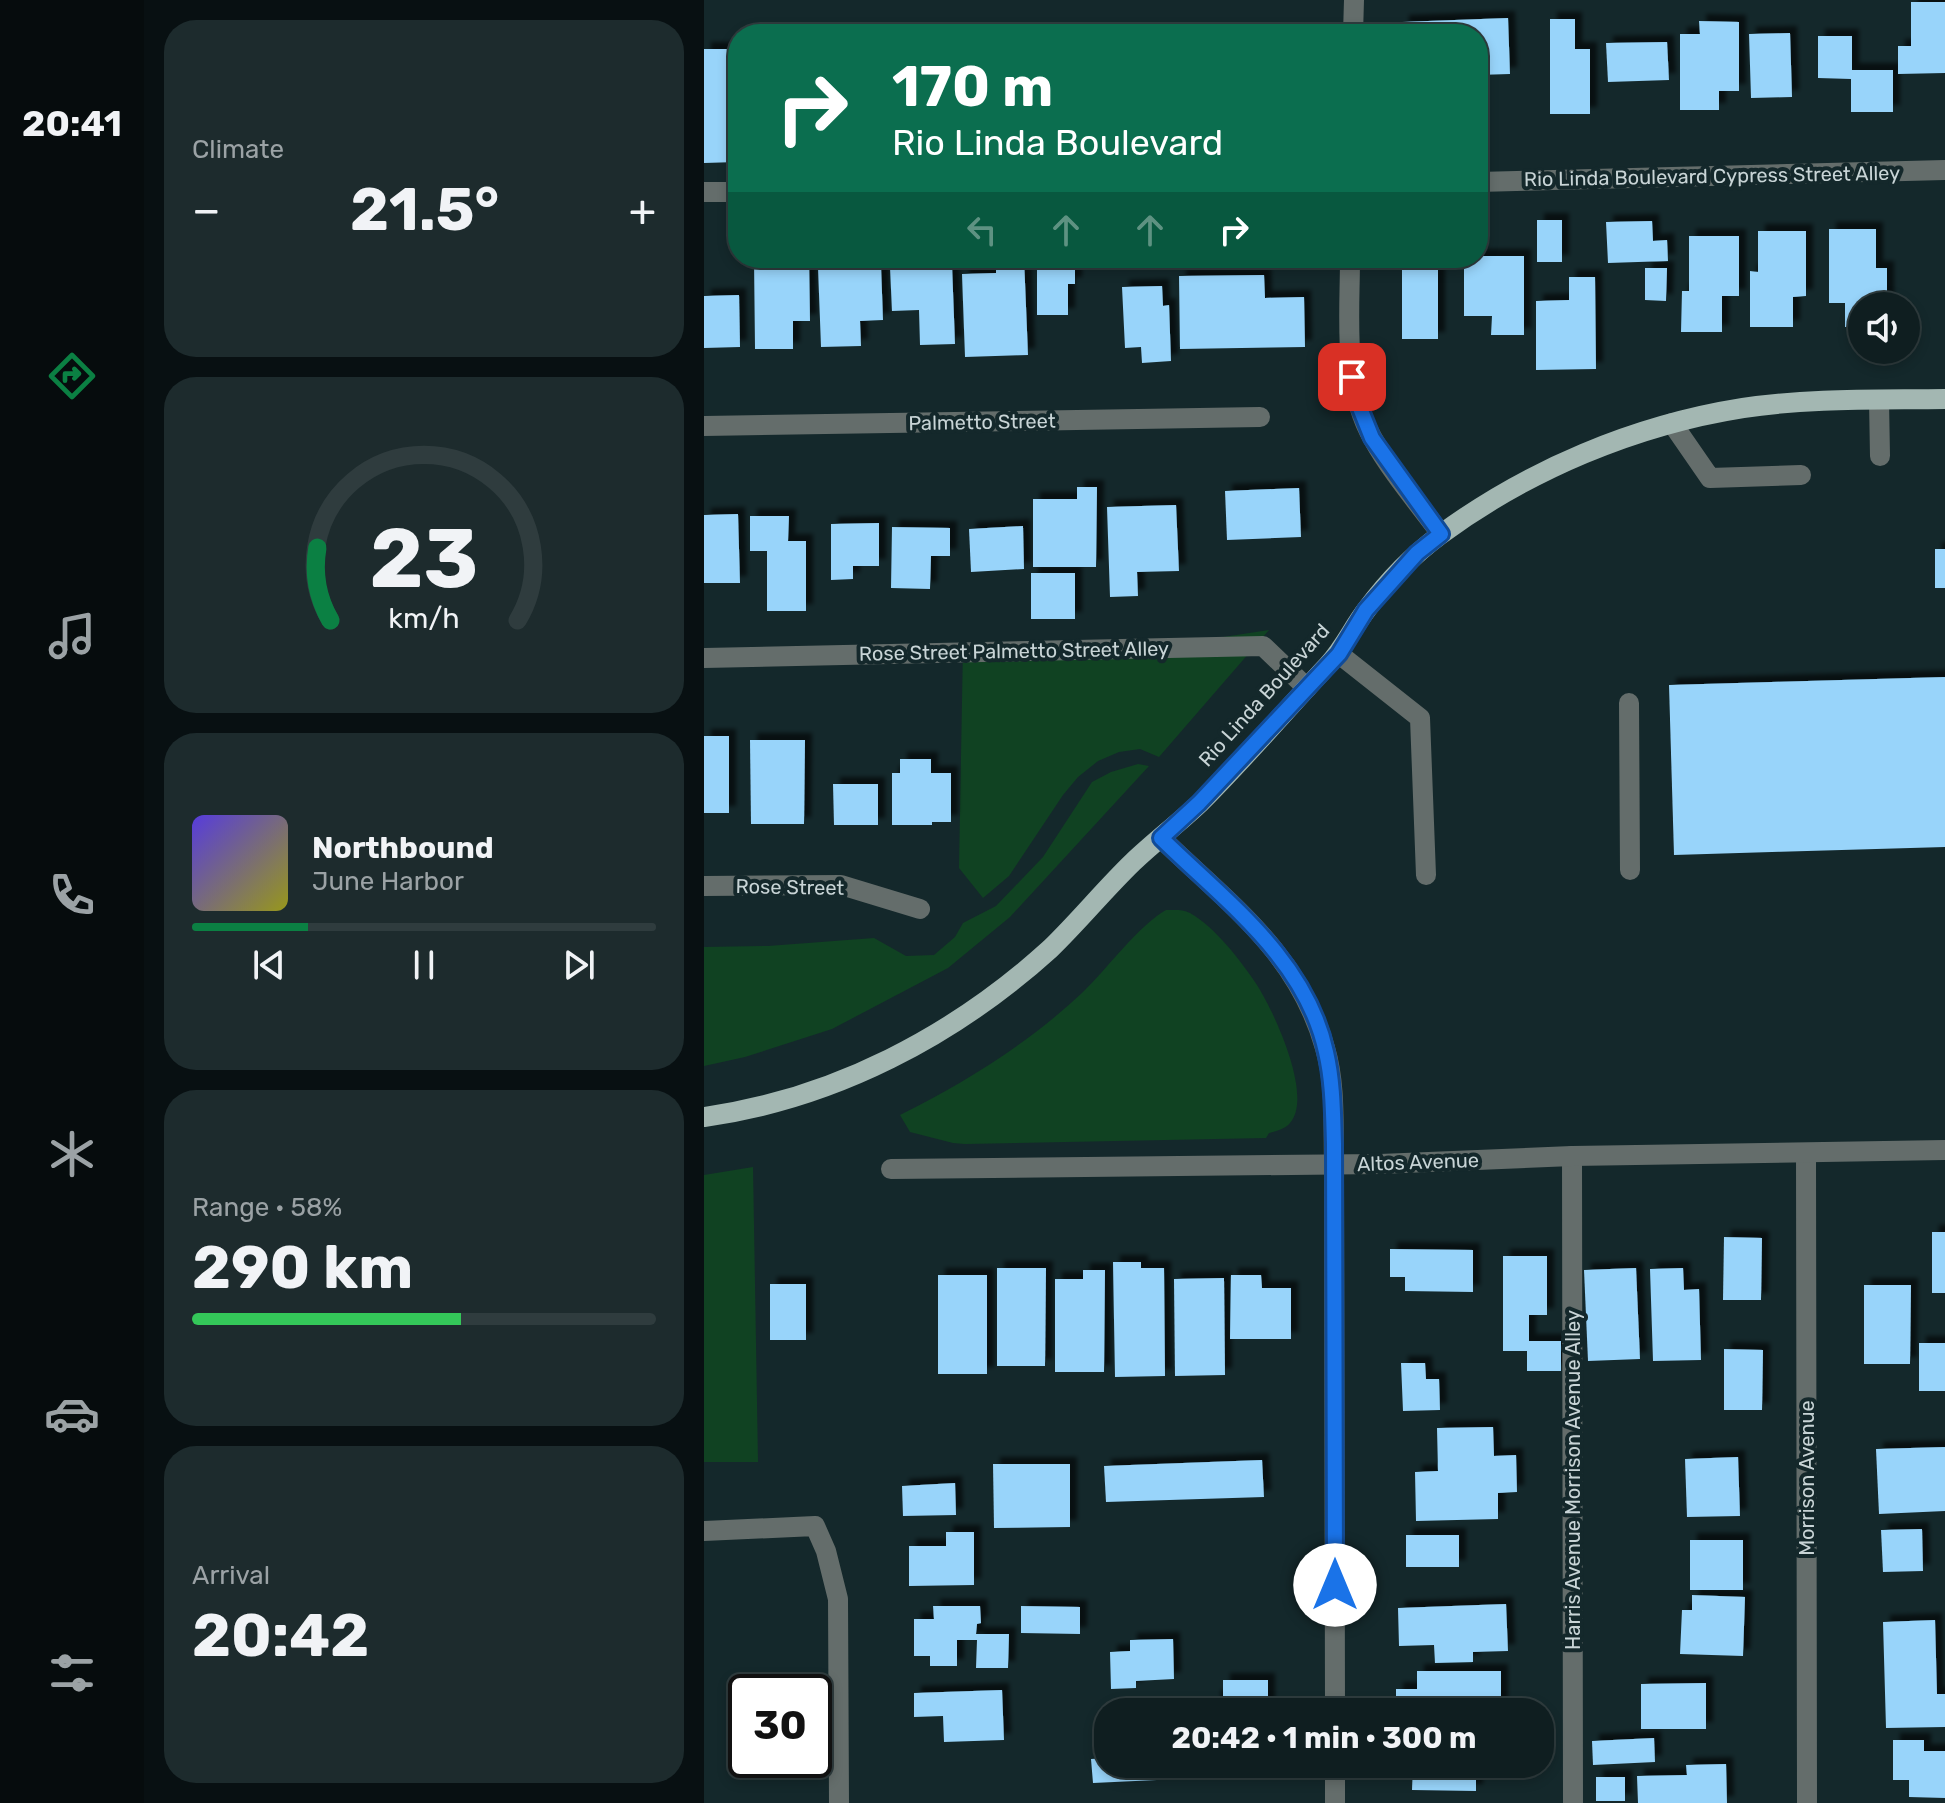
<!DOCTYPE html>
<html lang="en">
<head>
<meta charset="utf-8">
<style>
	body { margin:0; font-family:Rubik,sans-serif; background:#1d2b2d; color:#f1f3f6; height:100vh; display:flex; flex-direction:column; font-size:30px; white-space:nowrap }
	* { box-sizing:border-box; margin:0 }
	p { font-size:26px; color:#9ba2a5 }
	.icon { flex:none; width:44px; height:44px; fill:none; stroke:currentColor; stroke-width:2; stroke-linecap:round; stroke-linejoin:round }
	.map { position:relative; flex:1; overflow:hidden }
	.side { display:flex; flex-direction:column; gap:20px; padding:20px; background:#081012; width:560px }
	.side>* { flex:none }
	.top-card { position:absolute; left:24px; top:24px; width:760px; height:244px; border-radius:32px; box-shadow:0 4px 12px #0003,0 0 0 2px #2f3c3e; background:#0b6e4f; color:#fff; overflow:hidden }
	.controls { position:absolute; left:1144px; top:292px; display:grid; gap:16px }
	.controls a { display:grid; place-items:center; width:72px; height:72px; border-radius:50%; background:#0f1e20; box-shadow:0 4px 12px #0003,0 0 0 2px #2f3c3e; font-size:40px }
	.speed { position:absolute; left:24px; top:1674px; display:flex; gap:16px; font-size:40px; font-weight:700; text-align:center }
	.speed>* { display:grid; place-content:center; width:104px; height:104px; border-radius:50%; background:#0f1e20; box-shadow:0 4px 12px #0003,0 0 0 2px #2f3c3e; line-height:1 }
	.speed .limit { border:4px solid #111; border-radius:12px; background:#fff; color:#111 }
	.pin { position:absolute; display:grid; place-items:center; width:68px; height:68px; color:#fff; margin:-34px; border-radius:16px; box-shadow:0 4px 12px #0006 }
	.me { position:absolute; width:88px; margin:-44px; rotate:0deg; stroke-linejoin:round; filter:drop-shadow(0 0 6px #0008) }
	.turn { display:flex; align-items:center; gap:28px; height:168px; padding:0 32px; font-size:36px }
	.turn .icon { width:104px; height:104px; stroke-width:2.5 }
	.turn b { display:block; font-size:56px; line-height:68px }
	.lanes { display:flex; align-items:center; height:76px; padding:0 32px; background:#0003; justify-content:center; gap:40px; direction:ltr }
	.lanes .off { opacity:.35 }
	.big { font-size:60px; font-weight:700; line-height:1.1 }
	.side .tile { flex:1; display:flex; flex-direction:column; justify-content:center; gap:12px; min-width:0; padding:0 28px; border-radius:32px; background:#1d2b2d }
	.side .dial { align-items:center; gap:0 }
	.dial svg { height:208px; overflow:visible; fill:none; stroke:#2f3c3e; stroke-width:7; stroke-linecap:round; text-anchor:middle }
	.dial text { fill:#f1f3f6; stroke:none }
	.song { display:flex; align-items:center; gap:24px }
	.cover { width:96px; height:96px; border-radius:12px; background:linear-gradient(135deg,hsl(250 70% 55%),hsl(60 70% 35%)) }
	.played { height:8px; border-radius:4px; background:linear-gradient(90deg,#0b8043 25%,#2f3c3e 25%) }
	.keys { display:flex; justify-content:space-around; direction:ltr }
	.heat { display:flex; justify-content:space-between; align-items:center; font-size:44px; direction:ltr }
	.charge { height:12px; border-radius:6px; background:linear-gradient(90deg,#34c759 58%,#2f3c3e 0) }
	.trip { position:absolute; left:390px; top:1698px; width:460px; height:80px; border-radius:32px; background:#0f1e20; box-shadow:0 4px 12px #0003,0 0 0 2px #2f3c3e; font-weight:700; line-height:80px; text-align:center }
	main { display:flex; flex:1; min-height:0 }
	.dock { display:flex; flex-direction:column; width:144px; justify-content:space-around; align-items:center; background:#060c0d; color:#9ba2a5 }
	.dock .icon { width:56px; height:56px }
	.dock .current { color:#0b8043 }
	.dock b { font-size:36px; color:#f1f3f6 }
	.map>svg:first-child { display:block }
	.green { fill:#104222 }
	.building { fill:#98d4fa; filter:url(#shadow) }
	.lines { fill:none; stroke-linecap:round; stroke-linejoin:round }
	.minor { stroke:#646d6b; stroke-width:20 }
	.major { stroke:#a3b7b2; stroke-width:20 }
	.route-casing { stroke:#114b97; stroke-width:20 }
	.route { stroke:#1a73e8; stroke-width:14 }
	.labels { text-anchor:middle; stroke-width:8; stroke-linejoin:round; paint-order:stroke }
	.street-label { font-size:20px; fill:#c8d4d6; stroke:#14282b }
</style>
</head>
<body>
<main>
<nav class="dock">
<b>20:41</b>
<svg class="icon current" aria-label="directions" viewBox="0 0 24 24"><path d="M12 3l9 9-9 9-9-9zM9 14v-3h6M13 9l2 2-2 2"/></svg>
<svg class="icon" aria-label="music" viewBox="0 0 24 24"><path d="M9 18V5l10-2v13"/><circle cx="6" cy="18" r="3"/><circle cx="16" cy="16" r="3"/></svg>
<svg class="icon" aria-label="phone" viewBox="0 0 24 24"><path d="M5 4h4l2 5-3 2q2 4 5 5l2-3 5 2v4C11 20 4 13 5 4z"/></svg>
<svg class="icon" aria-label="climate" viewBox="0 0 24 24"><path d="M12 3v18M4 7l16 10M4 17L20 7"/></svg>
<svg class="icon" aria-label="car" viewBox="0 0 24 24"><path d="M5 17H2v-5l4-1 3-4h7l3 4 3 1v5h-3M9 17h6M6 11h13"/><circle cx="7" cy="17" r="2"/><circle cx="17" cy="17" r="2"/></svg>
<svg class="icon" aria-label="filters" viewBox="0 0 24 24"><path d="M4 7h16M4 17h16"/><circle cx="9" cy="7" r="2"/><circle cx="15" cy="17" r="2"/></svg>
</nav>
<section class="side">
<div class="tile"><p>Climate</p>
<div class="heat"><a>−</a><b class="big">21.5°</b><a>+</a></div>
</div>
<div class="tile dial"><svg viewBox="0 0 100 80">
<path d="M14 69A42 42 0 1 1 86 69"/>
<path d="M14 69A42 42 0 0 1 9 41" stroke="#0b8043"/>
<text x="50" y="56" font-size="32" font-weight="700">23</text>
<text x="50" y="72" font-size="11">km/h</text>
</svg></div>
<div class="tile">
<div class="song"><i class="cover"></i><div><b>Northbound</b><p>June Harbor</p></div></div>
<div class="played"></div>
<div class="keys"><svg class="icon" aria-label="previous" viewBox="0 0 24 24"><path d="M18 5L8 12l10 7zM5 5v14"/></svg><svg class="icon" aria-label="pause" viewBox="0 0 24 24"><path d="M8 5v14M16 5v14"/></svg><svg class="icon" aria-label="next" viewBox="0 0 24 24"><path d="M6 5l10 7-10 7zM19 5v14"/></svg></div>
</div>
<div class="tile"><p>Range · 58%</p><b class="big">290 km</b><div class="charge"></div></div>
<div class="tile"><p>Arrival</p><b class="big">20:42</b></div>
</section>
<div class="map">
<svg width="1241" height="1803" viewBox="0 0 1241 1803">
	<defs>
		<filter id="shadow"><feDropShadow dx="7" dy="-7" stdDeviation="2" flood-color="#0009"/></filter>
	</defs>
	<rect width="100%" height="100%" fill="#14282b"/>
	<g class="green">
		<polygon points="565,630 455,757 436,749 415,752 394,761 374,777 359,795 305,876 279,898 255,868 259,646 493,641"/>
		<polygon points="434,764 445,766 306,917 244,968 128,1029 41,1057 0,1066 0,947 64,946 170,938 202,956 230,955 251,937 259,923 292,906 339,857 388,782 407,772"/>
		<path d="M462 910C470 910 479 909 486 913 510 926 538 962 553 985 569 1010 610 1096 586 1123 581 1129 573 1131 565 1133L562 1138 261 1144 249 1143 206 1132 196 1115C262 1082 325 1043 379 992 402 970 436 924 462 910Z"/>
		<polygon points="49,1167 54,1462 0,1462 0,1175"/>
	</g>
	<g class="building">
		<polygon points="1207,2 1241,2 1241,73 1194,74 1194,46 1207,46"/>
		<polygon points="804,18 806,74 774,75 774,34 698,34 698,22"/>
		<polygon points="846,19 871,19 871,49 886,49 886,114 846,114"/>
		<polygon points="995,21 1035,22 1035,91 1015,91 1015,110 976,110 976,34 996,34"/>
		<polygon points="1086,33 1088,97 1047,98 1045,34"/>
		<polygon points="1114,36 1148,36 1148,70 1189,70 1189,112 1147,112 1147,79 1114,78"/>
		<polygon points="963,42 965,80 904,82 902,43"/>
		<polygon points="0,49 30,49 33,162 0,163"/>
		<rect x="833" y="220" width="25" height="42"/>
		<polygon points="948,221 949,241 963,240 964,261 904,263 902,222"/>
		<polygon points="1125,229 1172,229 1172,268 1183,268 1183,306 1158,306 1158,327 1141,327 1141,303 1125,303"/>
		<polygon points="1054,231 1102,231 1102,296 1089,297 1089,327 1046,327 1046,271 1054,272"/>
		<polygon points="985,236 1035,236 1035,296 1018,296 1018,332 977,332 978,291 985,291"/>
		<polygon points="774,256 820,256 820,335 787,335 788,316 760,316 760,258 774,258"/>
		<polygon points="50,258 105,258 106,321 89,321 89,349 51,349"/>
		<polygon points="320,258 324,355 261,357 258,274 292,273 292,259"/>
		<rect x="403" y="258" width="29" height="7"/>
		<rect x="698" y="258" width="36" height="81"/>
		<polygon points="333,264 371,265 371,284 364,284 364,315 333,315"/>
		<polygon points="248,265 251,344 216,345 215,310 188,311 186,267"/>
		<polygon points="177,266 179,320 156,321 157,346 117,347 114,267"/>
		<polygon points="941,268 963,268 962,301 941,300"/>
		<polygon points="560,275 561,298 600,297 601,347 476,349 475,276"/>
		<polygon points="865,277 891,277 892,369 832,370 832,301 865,300"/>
		<polygon points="458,286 459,306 465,305 467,361 438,363 437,347 421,348 418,287"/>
		<polygon points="35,295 36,347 0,348 0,296"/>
		<polygon points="373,487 393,487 392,567 329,567 329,499 373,499"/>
		<polygon points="595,488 597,537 523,540 521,491"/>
		<polygon points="472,505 475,571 433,572 434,596 406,597 403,507"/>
		<polygon points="34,514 36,583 0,583 0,515"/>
		<polygon points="46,516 85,516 84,541 102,541 102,611 63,611 63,551 46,551"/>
		<polygon points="175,523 175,566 149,566 149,579 127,580 127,524"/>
		<polygon points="319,526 320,569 267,572 265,529"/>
		<polygon points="188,527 246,528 246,556 227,556 226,589 187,588"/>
		<rect x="1231" y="549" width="10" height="39"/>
		<rect x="327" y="573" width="44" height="46"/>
		<polygon points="1241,677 1241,847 970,855 965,685"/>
		<rect x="0" y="736" width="25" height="77"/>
		<polygon points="46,740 101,740 100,824 47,824"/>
		<polygon points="196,759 227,759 227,773 247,773 247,822 228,822 228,825 188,825 188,773 196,773"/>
		<polygon points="129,784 174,784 174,825 130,825"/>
		<rect x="1228" y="1232" width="13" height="61"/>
		<polygon points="1020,1237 1058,1238 1057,1300 1019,1300"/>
		<polygon points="686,1249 769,1250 769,1292 701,1291 701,1277 686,1277"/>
		<polygon points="799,1256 843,1256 843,1315 825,1315 825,1341 857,1341 857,1371 823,1371 823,1351 799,1351"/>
		<polygon points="409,1262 437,1262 437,1268 460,1268 461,1376 411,1377"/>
		<polygon points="293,1268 342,1268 341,1366 293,1366"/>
		<polygon points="932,1268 936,1359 884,1361 880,1270"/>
		<polygon points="979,1268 980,1290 995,1289 997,1360 949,1361 946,1269"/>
		<polygon points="379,1270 401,1270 400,1372 351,1372 351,1279 379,1279"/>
		<rect x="234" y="1275" width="49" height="99"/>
		<polygon points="527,1275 557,1275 558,1288 587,1288 587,1339 526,1339"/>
		<polygon points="520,1278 521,1375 471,1376 470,1279"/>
		<rect x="66" y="1284" width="36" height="56"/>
		<polygon points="1160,1285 1207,1285 1206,1364 1160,1364"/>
		<rect x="1215" y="1343" width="26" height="48"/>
		<polygon points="1020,1349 1059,1350 1058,1410 1020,1410"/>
		<polygon points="697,1363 721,1363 722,1379 735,1379 736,1410 699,1411"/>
		<polygon points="789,1427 790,1456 812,1455 813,1492 794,1493 794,1519 712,1521 711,1472 734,1471 733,1428"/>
		<polygon points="1241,1447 1241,1511 1175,1514 1172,1449"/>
		<polygon points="1034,1457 1036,1516 983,1517 981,1459"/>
		<polygon points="558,1460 560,1497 402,1502 400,1466"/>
		<polygon points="289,1464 366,1464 366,1527 290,1528"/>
		<polygon points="251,1483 252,1515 199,1516 198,1486"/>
		<polygon points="1218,1529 1219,1571 1179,1572 1177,1530"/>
		<polygon points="242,1532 270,1532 270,1585 205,1586 205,1546 242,1546"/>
		<rect x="702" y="1535" width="53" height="32"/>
		<rect x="986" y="1540" width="53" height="50"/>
		<polygon points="988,1595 1041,1597 1039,1656 976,1654 978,1610 988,1610"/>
		<polygon points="802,1604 804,1651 769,1652 769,1662 731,1663 730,1645 695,1646 694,1608"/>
		<polygon points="229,1606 276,1606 277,1623 273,1624 272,1634 305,1634 304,1668 272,1668 273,1640 253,1640 253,1666 226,1666 226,1656 210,1656 210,1619 230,1619"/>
		<polygon points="317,1606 376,1607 376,1634 317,1633"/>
		<polygon points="1231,1620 1233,1694 1241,1694 1241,1727 1182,1728 1179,1622"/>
		<polygon points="469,1639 470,1679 432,1681 432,1688 407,1689 406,1652 426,1651 426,1640"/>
		<polygon points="713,1671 797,1671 797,1712 692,1712 692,1689 713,1689"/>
		<polygon points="519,1680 564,1680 564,1712 510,1712 510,1697 519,1697"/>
		<polygon points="1002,1683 1002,1729 937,1729 937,1684"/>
		<polygon points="298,1690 300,1740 240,1742 239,1716 210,1717 210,1693"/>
		<polygon points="950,1738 951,1762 889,1765 888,1741"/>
		<polygon points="1189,1740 1220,1740 1220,1751 1241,1751 1241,1798 1205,1797 1205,1780 1189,1780"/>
		<polygon points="404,1758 404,1764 473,1764 474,1779 389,1783 387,1759"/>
		<polygon points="709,1764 772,1764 772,1791 708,1790"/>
		<polygon points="1022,1764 1023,1803 934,1803 933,1776 983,1775 982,1765"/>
		<rect x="892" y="1777" width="29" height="24"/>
	</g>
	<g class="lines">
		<g class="minor">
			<polyline points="649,34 650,0"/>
			<polyline points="774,182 1241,170"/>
			<polyline points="0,192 34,192"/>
			<path d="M646 258C646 317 638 385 669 439 688 473 714 503 737 534"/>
			<polyline points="1175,400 1176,456"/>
			<polyline points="968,423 1006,478 1097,475"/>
			<polyline points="0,426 556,417"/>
			<polyline points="635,654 716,718 722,875"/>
			<polyline points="0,658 559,646 603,688"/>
			<polyline points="925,703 926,870"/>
			<path d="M457 838C525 904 594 952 621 1048 632 1085 629 1126 630 1164L631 1712"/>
			<polyline points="0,886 137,885 216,909"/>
			<polyline points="1102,1153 1103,1803"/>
			<polyline points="868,1156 869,1803"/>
			<polyline points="187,1169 676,1164 868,1156 1241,1150"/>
			<polyline points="0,1531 111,1526 122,1551 134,1599 135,1803"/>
			<polyline points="631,1764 631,1803"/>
		</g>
		<path class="major" d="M0 1117C130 1099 250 1036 346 949 375 921 400 890 429 862 451 841 475 823 497 802 541 758 582 710 624 665 640 648 649 627 663 609 683 582 709 555 736 535 824 470 931 425 1039 408 1105 398 1174 400 1241 399"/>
	</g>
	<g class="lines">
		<defs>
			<path id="route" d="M631 1585 630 1144C629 1113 629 1082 622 1052 602 959 521 901 457 838L495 803 635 654 662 610 713 553 737 534 668 438 656 408 648 377"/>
		</defs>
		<use href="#route" class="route-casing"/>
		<use href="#route" class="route"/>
	</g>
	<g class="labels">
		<g class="street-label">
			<text transform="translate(1008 176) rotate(-1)" y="7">Rio Linda Boulevard Cypress Street Alley</text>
			<text transform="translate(278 422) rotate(-1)" y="7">Palmetto Street</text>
			<text transform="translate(310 651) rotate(-1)" y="7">Rose Street Palmetto Street Alley</text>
			<text transform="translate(560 695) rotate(-48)" y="7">Rio Linda Boulevard</text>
			<text transform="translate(86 887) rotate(1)" y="7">Rose Street</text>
			<text transform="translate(714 1162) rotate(-2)" y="7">Altos Avenue</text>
			<text transform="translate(1103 1478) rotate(-90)" y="7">Morrison Avenue</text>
			<text transform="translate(869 1480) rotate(-90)" y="7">Harris Avenue Morrison Avenue Alley</text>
		</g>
	</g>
</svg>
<div class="controls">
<a><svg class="icon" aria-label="sound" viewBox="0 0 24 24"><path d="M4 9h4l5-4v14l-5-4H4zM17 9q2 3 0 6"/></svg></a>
</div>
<div class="speed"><div class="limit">30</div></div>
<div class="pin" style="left:648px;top:377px;background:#d93025"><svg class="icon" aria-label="arrive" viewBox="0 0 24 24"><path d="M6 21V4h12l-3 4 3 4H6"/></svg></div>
<svg class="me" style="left:631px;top:1585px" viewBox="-20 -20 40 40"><circle r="19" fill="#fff"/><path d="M0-13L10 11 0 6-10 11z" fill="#1a73e8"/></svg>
<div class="trip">20:42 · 1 min · 300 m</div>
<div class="top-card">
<div class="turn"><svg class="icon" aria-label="right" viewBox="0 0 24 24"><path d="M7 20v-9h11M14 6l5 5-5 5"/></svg><div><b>170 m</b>Rio Linda Boulevard</div></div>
<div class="lanes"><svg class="icon off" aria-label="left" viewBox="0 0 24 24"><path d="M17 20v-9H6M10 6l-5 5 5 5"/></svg><svg class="icon off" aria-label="ahead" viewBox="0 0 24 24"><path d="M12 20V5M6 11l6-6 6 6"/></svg><svg class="icon off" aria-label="ahead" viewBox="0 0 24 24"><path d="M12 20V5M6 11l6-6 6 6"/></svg><svg class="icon" aria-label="right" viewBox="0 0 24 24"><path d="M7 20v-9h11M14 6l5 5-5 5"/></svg></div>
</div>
</div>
</main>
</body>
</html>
